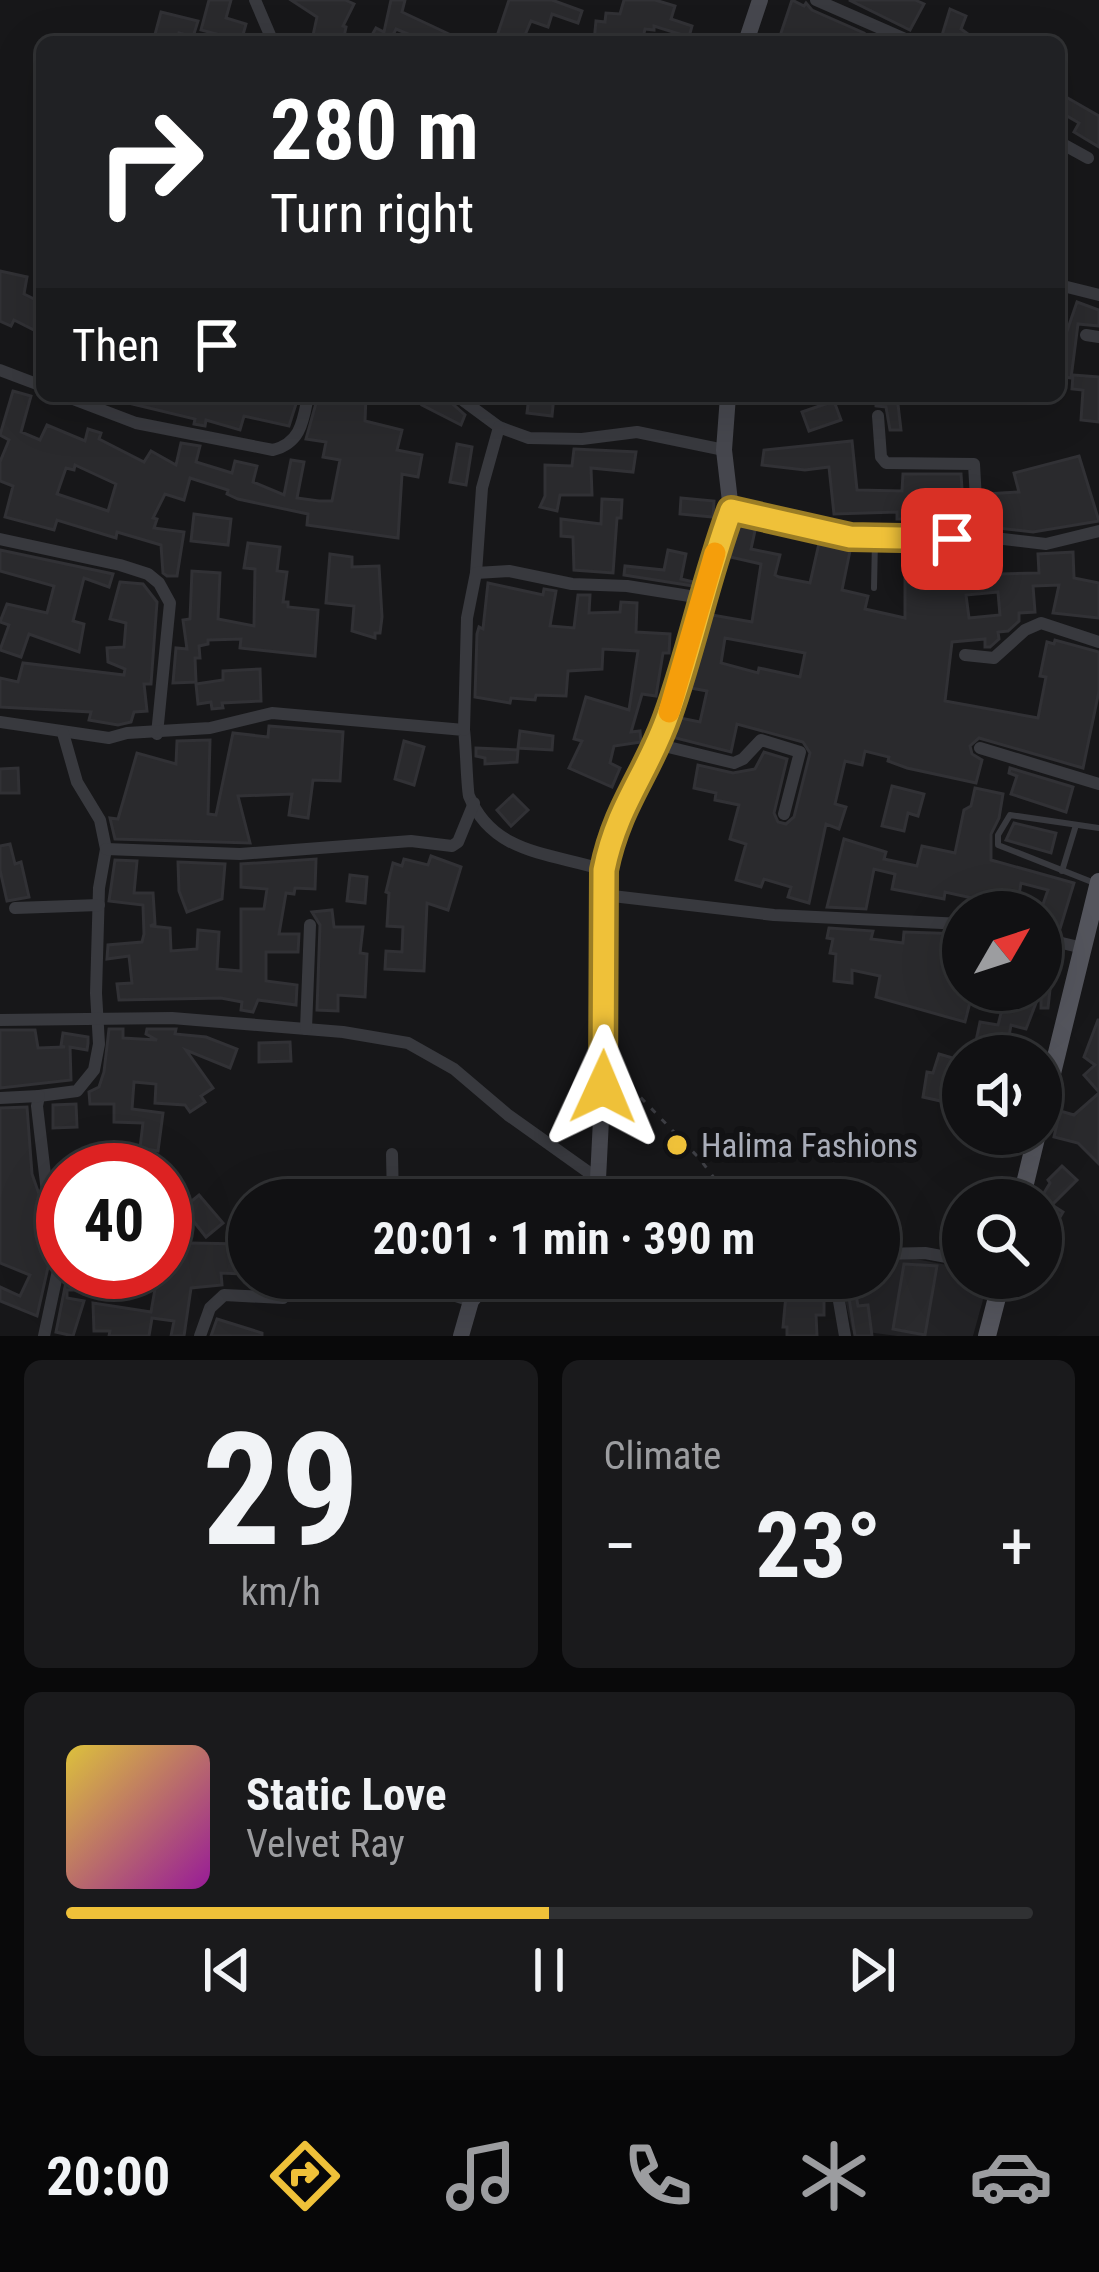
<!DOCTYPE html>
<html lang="en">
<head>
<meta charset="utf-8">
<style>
	body { margin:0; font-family:"Roboto Condensed",sans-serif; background:#1a1a1c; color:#f1f3f6; height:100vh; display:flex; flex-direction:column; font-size:45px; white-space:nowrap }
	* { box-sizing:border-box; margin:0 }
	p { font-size:39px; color:#9c9da0 }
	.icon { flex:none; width:66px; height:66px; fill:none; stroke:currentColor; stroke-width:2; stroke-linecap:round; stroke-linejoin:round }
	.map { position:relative; height:1336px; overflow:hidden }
	.details { display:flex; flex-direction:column; gap:24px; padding:24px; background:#09090a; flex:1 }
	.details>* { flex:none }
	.guide { position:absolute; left:36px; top:36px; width:1029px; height:366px; border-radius:18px; box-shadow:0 12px 48px #0002,0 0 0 3px #303133; background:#202124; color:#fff; overflow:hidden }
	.needle { width:78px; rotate:51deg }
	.tools { position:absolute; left:942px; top:891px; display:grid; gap:24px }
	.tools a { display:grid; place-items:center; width:120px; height:120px; border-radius:50%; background:#111113; box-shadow:0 12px 48px #0002,0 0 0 3px #303133; font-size:60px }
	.speed { position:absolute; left:36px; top:1143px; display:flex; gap:24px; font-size:60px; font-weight:700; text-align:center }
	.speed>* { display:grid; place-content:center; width:156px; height:156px; border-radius:50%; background:#111113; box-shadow:0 12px 48px #0002,0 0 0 3px #303133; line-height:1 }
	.speed .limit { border:18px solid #d22; background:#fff; color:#111 }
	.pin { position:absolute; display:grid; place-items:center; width:102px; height:102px; color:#fff; margin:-51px; border-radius:24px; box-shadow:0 6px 18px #0006 }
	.me { position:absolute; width:132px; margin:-66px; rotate:1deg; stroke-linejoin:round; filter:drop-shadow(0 0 9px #0008) }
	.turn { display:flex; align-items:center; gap:42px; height:252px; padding:0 36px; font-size:54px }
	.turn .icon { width:156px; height:156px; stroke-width:2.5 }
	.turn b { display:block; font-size:84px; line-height:102px }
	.then { display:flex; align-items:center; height:114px; padding:0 36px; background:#0003; gap:24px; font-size:45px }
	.big { font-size:90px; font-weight:700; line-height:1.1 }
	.details .card { flex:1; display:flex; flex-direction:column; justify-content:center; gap:18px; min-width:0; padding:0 42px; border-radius:18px; background:#1a1a1c }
	.details .dial { align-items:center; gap:0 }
	.dial b { font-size:156px; line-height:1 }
	.song { display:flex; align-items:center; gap:36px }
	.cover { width:144px; height:144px; border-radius:18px; background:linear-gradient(135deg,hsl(50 70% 55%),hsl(300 70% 35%)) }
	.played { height:12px; border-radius:6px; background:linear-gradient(90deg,#efc139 50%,#303133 50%) }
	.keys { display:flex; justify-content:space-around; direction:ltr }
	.heat { display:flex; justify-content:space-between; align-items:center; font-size:66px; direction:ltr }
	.details .tiles { flex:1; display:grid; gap:24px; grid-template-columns:1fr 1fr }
	.card:last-child { grid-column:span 2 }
	.trip { position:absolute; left:228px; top:1179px; width:672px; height:120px; border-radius:60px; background:#111113; box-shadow:0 12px 48px #0002,0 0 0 3px #303133; font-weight:700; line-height:120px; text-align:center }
	.dock { display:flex; height:192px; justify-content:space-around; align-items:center; background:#070708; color:#9c9da0 }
	.dock .icon { width:84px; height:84px }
	.dock .active { color:#efc139 }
	.dock b { font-size:54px; color:#f1f3f6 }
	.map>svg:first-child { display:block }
	.built { fill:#232326 }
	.building { fill:#2a2a2d; stroke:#313135; stroke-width:3; fill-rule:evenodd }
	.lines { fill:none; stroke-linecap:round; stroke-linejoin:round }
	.path { stroke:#3e3f45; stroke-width:3; stroke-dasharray:6 9; stroke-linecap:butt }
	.lane { stroke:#38393e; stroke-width:6 }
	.street { stroke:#38393e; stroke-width:12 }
	.secondary { stroke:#46474e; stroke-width:16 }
	.primary { stroke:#54555d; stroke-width:18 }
	.route-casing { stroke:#9b7d25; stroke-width:30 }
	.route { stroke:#efc139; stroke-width:21 }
	.slow { stroke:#f59e0b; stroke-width:21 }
	.poi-dot { fill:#efc139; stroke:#121214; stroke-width:4.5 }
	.labels { text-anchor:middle; stroke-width:12; stroke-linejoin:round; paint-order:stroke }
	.poi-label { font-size:33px; fill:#a9adb9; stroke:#121214; text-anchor:start }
</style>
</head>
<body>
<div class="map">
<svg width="1099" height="1336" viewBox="0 0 1099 1336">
	<rect width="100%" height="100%" fill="#171719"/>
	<polygon class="built" points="900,1256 963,1268 963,1278 989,1278 973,1336 897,1336 852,1330 840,1278 879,1278 879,1259"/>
	<g class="building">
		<polygon points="209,0 231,0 226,18 246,24 241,42 221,42 224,36 201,30"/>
		<polygon points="291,0 345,0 354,4 343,26 346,27 343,42 312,40 317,17"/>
		<polygon points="391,0 405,0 402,12 466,42 427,42 396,29 392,37 402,42 368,42 376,28 384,32"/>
		<polygon points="509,0 552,0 582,11 578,23 552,14 548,27 531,21 522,42 495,42"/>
		<polygon points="624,0 655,0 675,6 671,19 692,26 689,37 654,26 654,30 645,29 642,42 594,42 596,21 605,22 606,13 620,14"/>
		<polygon points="792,0 804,6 806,3 812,10 864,33 861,42 809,42 797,37 796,42 778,42"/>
		<polygon points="849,0 915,0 924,4 910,30"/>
		<polygon points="950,9 966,16 961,29 979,42 940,42"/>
		<polygon points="161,12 198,21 193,37 179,33 177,42 153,42"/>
		<polygon points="1059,93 1099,116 1099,147 1074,132 1079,123 1062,113"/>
		<polygon points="0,271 27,277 24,294 42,303 42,334 14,320 11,326 0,321"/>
		<polygon points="1077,302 1099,310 1099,326 1078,324 1071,378 1059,376 1059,333 1066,334"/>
		<polygon points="1073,375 1099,377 1099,422 1081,420 1083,390 1072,389"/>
		<path d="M13 391 31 396 21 432 40 440 47 425 85 441 88 429 101 433 99 439 144 462 151 451 176 465 181 443 200 446 196 462 232 473 235 461 257 466 253 482 284 495 291 460 304 462 297 498 319 501H332L340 460 323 457 326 442 306 439 318 396H366L365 421 402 430 397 450 422 455 418 477 402 474 398 538 307 525 308 514 238 499 227 494 228 490 190 478 184 500 165 494 153 518 157 519 154 528 184 532 177 576H167L163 573 161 545 117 532 116 538 57 520 54 530 5 517 13 486 0 481V462L9 440 0 435ZM75 465 116 484 108 511 57 494 66 468 74 470Z"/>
		<polygon points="116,396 256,396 296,404 289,426 244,416 240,430 206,420 205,426 194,424 195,419 116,400"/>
		<polygon points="426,396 447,399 465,415 461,425 422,405"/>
		<polygon points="529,396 554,396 552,416 527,413"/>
		<polygon points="876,396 897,396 901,430 890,430 886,407 876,406"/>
		<polygon points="834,401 841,420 809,431 802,412"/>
		<polygon points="852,441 857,490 902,491 903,474 961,474 963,504 924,503 924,519 897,519 897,512 834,514 829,467 805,470 762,465 764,450"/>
		<polygon points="457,444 472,447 466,485 450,482"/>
		<polygon points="574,449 636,452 633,472 591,468 592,495 560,495 557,511 540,507 545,496 545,465 572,466"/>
		<polygon points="1079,456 1099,521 1033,532 988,527 986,494 1019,492 1014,473"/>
		<polygon points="681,498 714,501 713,517 680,514"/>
		<polygon points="602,499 622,500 621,518 617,518 613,573 574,570 573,537 561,536 561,519 601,524"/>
		<polygon points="194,514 231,519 228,545 191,541"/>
		<path d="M740 523 756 526 751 549 780 555 775 575 779 577 810 583 820 539 851 546 842 590 868 596 865 609 905 618V570H920L919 562 1001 555V574L1039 573 1038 554 1073 552 1074 578 1099 583V618L1053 613 1059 585 1033 586 1035 612 1019 613V621L1008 631 998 632 999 639 990 647H985V639L952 642 945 701 1038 718 1046 677 1040 676 1047 642 1054 644 1055 640 1099 652V691L1083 768 979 738 970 746 972 754 982 760 976 783 907 768 888 761 889 757 865 751 862 765 845 761 835 804 846 807 839 829 826 824 809 903 788 897 791 887 764 879 761 887 736 880 746 844 730 839 739 805 715 800 716 793 694 788 698 765 733 773 755 769 764 752 787 759 774 813 778 822 786 824 794 817 810 753 803 742 737 724 731 752 672 737 680 718 700 722 707 691 691 688 712 615 752 622 761 564 730 557ZM998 592 1000 615 969 618 966 595ZM725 638 805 653 800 677 759 668 758 673 721 663Z"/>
		<polygon points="248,543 280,547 277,571 287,572 283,602 288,602 288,607 318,610 315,656 240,648 241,639 208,640 208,644 199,646 200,658 195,658 196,682 173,683 176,648 187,649 183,620 190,619 192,571 220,573 218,619 254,626 255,569 244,568"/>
		<polygon points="0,550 113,574 109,587 84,578 73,621 84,624 79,652 29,634 21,657 0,650 9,625 0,622 7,604 47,613 54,586 0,571"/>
		<polygon points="668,550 686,554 681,579 694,582 693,586 624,575 625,566 664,570"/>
		<polygon points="330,554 352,557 352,567 379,566 382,617 380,633 375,633 375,638 352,631 354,606 326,603"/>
		<polygon points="120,582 143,584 157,602 151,684 144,684 147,711 134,712 131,722 118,725 89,720 91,712 0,707 0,678 18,682 23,663 124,675 125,669 108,662 107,648 124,647 126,623 110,619"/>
		<polygon points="488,583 543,595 544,589 556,591 550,626 574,628 578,595 590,595 589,613 620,612 621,602 637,603 636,632 670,634 669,653 663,653 656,696 642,694 631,732 640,731 641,742 614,746 610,763 620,768 612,787 569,768 582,741 574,739 586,697 629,710 638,651 603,649 602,669 568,671 566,696 536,695 535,700 511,698 510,703 475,697 477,634 479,627 483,629"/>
		<polygon points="260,669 261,701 222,703 223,708 212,709 211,702 198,704 196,684 223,680 223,671"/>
		<polygon points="269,726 343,732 340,781 313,780 308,818 289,815 292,794 238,796 250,843 115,839 110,818 118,819 137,753 176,764 177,741 210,740 208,814 216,815 233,733 268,737"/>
		<polygon points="520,731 553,736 552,750 518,748"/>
		<polygon points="404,741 424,747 414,785 395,779"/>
		<polygon points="476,748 518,750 517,762 485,764 485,758 476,756"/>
		<polygon points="18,768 19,793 0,793 0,769"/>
		<polygon points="1010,768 1073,787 1066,812 1011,794 1017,776 1009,773"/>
		<polygon points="892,786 924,794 918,816 908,813 904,831 882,826"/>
		<polygon points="975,788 1003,794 999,818 991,834 991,860 1074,883 1059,932 1041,928 1041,910 1048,890 1021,883 1016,912 970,912 972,898 945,892 944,899 892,889 895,874 874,869 866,909 827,907 844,839 886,852 884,859 917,866 922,846 955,853 964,810 971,806"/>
		<polygon points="513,795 528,810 511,826 497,810"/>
		<polygon points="1014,823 1056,833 1051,853 1006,840"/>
		<polygon points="10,844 15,864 21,862 29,897 7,901 0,870 0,846"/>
		<polygon points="431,856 461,867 448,910 427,903 424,971 385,969 386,951 402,952 403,927 387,926 389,893 386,892 393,863 402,866 404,859 428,865"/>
		<polygon points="316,859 315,889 295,888 294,894 286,893 279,934 299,934 298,952 266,952 266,981 297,985 296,1005 258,1000 253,1012 241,1010 242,1002 221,998 119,1000 117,984 132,983 129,956 107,959 108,945 142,942 144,934 143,905 109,901 115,860 137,861 134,893 153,893 155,924 150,926 170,928 171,951 197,949 198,930 219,932 217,969 241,971 241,909 264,909 267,889 241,887 241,864"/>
		<polygon points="178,862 225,864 222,899 187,912 179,891"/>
		<polygon points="350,875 367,877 365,903 347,901"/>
		<polygon points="332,910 334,927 363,927 360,953 367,954 365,997 338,995 338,1011 317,1010 320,925 312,912"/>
		<polygon points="829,928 873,931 871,939 903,943 904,932 963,934 963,990 973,990 965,1022 876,997 880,976 852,970 852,983 834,981 836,954 830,953 833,939 827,938"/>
		<polygon points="1041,949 1054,952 1048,1008 1041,1008"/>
		<polygon points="1007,990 1041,990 1026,1029 1011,1025 1007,1047 976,1041 980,1022 998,1025"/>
		<polygon points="1098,1020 1099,1020 1099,1092 1084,1075 1095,1065 1084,1057"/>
		<polygon points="109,1029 123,1029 123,1038 157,1040 146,1034 147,1029 176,1029 175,1034 206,1037 237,1049 230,1068 186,1050 213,1088 201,1096 205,1102 190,1112 185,1105 155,1103 156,1084 134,1082 132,1109 163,1113 158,1151 140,1148 143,1123 114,1122 114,1104 90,1104 89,1092 99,1087 104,1072"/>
		<polygon points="0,1030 35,1030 38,1048 65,1047 61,1046 63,1033 88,1037 88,1043 87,1050 70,1047 71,1080 0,1088"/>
		<polygon points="290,1042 291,1061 259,1062 259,1043"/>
		<polygon points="939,1054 963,1061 959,1086 963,1087 963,1106 923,1097 927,1072 933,1073"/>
		<polygon points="1099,1093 1099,1164 1078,1143 1054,1137 1060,1111 1074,1115"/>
		<polygon points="76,1104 77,1127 53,1128 53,1105"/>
		<polygon points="27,1107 32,1174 47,1217 51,1254 37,1316 0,1301 0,1287 20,1296 30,1275 0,1263 0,1108"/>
		<polygon points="1062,1166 1077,1180 1052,1205 1063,1212 1056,1224 1041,1216 1041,1198 1050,1183 1048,1180"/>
		<polygon points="199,1195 223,1223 206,1237 183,1208"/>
		<polygon points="189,1243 243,1244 242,1274 221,1273 222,1285 191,1288 184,1336 171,1336 174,1321 152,1318 149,1336 109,1336 110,1331 94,1331 93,1303 151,1312 155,1289 93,1290 93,1275 88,1290 67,1290 67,1298 84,1301 73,1336 56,1332 68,1272 165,1272 165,1248 182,1247 181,1244"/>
		<polygon points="904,1264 937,1266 925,1335 893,1329"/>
		<polygon points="771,1278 825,1281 828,1300 824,1300 824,1315 816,1315 817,1336 787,1336 787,1327 783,1327 786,1295 770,1293"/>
		<polygon points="854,1284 858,1306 868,1305 872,1336 855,1336 847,1285"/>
		<polygon points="217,1319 262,1333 262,1336 211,1336"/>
	</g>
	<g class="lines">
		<polyline class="path" points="620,1076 699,1158 731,1200"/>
		<g class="lane">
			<polyline points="874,588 875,540"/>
			<polyline points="1062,871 1076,825"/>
			<polyline points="1097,884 998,845 998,835 1010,815 1099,828"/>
		</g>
		<g class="street">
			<polyline points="255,0 273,42"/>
			<polyline points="816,0 912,42"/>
			<polyline points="1059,142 1088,158"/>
			<polyline points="1059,285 1099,295"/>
			<polyline points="1086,335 1099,337"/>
			<polyline points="0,370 42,386"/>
			<path d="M65 396 136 423 273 450C301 443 303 421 308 396"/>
			<polyline points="457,396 499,427 529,438 582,439 637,432 724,450"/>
			<polyline points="878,416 881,457 886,463 974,464 978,536"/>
			<polyline points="731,510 875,540 978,536 1046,544 1099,531"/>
			<polyline points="0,539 120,565 148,574 159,583 170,603 157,734"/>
			<polyline points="476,573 482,488 499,427"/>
			<polyline points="965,655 994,658 1025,630 1041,623 1099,642"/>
			<path d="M0 722 109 738 127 733 210 728 272 713 464 730C466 743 467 791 469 796 493 855 552 853 604 870"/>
			<polyline points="464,730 467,618 476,573 509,571 572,584 627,586 702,598"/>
			<polyline points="63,733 77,782 100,820 106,849 99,888 96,993 99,1044 94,1070 77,1091 39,1096 37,1106 47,1192 63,1226"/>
			<polyline points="656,744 734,763 743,759 761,740 800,752 784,814"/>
			<polyline points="980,748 1099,784"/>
			<polyline points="106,849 240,854 411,841 452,846 458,842 474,803"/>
			<polyline points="604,895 774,915 963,924"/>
			<polyline points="15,908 99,905"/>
			<polyline points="1041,938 1083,948"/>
			<polyline points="0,1020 172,1018 343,1032 408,1043 454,1069 508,1115 598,1179"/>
			<polyline points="306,1029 310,925"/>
			<polyline points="0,1098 39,1096"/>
			<polyline points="392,1154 393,1200"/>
			<polyline points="594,1193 642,1200"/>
			<polyline points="879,1254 925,1253 963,1260"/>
			<polyline points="430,1278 453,1295 471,1301"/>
			<polyline points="835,1278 845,1336"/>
			<polyline points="44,1336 63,1247"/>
			<polyline points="200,1336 210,1308 224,1295 283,1298"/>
		</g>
		<g class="secondary">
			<polyline points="746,42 760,0"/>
			<polyline points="585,1200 594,1193 598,1179 604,1060 604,870 617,819 667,718 731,510 724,450 728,396"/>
			<polyline points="461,1336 471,1301 490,1278"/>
		</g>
		<g class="primary">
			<polyline points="1041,1118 1099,882"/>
			<polyline points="1021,1200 1037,1134"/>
			<polyline points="987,1336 1002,1278"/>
		</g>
	</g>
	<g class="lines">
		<defs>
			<path id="route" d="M603 1087 604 870C617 805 648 773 668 715 692 648 706 577 731 510L850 537 952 539"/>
		</defs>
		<use href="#route" class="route-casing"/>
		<use href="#route" class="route"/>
		<polyline class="slow" points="669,712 715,553"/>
	</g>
	<circle class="poi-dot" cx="677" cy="1145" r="12"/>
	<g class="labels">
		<g class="poi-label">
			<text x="701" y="1157">Halima Fashions</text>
		</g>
	</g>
</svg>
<div class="tools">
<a><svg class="needle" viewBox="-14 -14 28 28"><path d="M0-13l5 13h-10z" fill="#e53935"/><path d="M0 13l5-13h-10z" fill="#9c9da0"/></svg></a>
<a><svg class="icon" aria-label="sound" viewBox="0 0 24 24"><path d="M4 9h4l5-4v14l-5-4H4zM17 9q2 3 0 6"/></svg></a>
<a><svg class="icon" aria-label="search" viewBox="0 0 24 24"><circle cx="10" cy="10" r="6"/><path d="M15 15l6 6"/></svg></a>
</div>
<div class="speed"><div class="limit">40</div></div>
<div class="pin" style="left:952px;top:539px;background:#d93025"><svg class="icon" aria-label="arrive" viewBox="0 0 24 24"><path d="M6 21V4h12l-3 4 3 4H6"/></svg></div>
<svg class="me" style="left:603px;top:1087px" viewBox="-20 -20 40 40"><path d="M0-17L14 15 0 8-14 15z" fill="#efc139" stroke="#fff" stroke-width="4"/></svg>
<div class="trip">20:01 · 1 min · 390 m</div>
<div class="guide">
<div class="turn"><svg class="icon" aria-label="right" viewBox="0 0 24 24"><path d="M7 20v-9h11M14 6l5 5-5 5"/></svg><div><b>280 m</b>Turn right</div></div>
<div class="then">Then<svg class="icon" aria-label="arrive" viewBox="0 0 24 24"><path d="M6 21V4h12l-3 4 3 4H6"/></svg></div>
</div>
</div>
<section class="details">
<div class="tiles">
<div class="card dial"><b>29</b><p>km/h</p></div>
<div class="card"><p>Climate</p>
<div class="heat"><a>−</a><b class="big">23°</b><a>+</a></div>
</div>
<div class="card">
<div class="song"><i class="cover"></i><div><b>Static Love</b><p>Velvet Ray</p></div></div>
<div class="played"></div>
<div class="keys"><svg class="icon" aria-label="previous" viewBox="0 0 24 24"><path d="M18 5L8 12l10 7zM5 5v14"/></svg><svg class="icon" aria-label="pause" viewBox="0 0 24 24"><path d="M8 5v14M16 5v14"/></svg><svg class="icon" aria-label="next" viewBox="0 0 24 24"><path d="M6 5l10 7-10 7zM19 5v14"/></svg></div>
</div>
</div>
</section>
<nav class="dock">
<b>20:00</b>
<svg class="icon active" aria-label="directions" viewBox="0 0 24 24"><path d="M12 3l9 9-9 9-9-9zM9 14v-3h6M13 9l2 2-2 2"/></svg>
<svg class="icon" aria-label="music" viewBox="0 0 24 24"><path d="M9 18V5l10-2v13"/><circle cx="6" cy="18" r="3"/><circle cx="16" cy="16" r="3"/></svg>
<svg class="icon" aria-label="phone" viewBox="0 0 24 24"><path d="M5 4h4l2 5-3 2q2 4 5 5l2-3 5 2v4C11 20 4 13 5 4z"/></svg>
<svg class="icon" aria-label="climate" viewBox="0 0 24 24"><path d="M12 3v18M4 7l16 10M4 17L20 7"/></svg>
<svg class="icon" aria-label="car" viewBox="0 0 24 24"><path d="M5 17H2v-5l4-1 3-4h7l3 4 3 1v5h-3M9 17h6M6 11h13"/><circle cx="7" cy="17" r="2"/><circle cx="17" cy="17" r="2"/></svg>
</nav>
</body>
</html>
